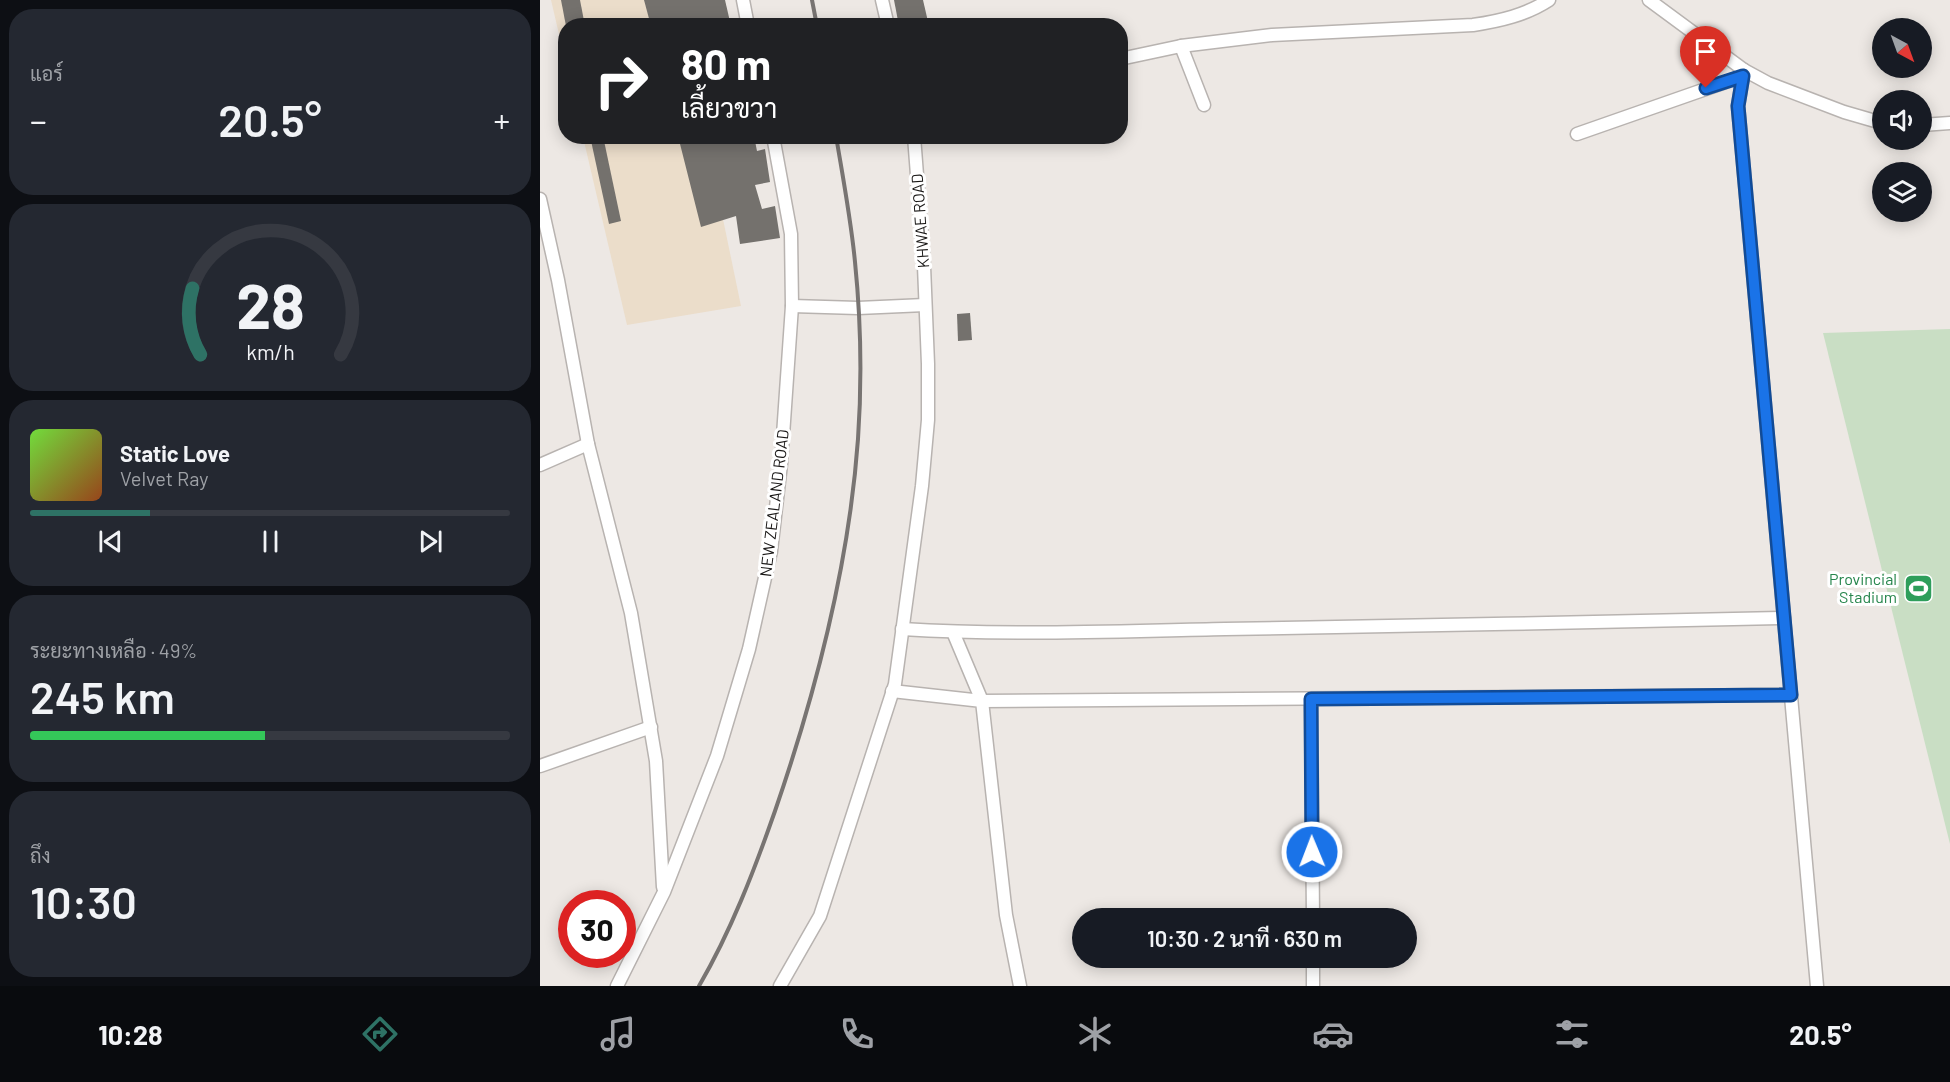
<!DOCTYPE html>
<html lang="th">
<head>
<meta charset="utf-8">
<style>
	body { margin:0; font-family:Barlow,Sarabun,sans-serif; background:#242831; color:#f1f3f6; height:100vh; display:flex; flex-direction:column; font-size:22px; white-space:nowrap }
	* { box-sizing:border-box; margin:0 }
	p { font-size:20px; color:#9ea1a6 }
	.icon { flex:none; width:33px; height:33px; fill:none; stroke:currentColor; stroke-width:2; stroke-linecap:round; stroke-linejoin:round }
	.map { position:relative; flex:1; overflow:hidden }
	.drawer { display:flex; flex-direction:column; gap:9px; padding:9px; background:#0d0f14; width:540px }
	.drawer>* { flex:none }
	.banner { position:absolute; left:18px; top:18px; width:570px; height:126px; border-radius:24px; box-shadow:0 3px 15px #0003; background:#202124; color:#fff; overflow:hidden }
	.needle { width:39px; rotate:139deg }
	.tools { position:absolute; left:1332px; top:18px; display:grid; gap:12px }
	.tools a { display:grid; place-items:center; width:60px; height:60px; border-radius:50%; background:#171b24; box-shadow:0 3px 15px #0003; font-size:30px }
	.speed { position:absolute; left:18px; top:890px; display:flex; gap:12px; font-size:30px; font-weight:700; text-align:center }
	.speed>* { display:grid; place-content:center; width:78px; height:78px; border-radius:50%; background:#171b24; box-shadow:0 3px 15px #0003; line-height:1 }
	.speed .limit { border:9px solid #d22; background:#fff; color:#111 }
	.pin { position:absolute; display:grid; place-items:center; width:51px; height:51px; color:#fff; margin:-62px -26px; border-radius:50% 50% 50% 0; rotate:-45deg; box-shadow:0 0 6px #0007 }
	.pin .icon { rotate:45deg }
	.me { position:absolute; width:66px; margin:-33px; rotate:359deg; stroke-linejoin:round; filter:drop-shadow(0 0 4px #0008) }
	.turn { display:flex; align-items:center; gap:21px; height:126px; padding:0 24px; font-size:27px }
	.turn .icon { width:78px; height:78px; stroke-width:2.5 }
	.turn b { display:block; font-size:42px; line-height:51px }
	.big { font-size:45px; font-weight:600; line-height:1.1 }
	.drawer .widget { flex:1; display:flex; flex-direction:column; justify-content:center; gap:9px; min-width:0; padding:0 21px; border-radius:24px; background:#242831 }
	.drawer .dial { align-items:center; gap:0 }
	.dial svg { height:156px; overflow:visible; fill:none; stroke:#363941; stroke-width:7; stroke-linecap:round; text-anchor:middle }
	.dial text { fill:#f1f3f6; stroke:none }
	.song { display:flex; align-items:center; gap:18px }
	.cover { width:72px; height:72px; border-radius:9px; background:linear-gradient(135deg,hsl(100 70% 55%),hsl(20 70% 35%)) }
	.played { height:6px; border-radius:3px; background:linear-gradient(90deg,#2e7265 25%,#363941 25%) }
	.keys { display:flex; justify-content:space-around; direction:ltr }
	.heat { display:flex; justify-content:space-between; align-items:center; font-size:33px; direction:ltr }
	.charge { height:9px; border-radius:4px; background:linear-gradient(90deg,#34c759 49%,#363941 0) }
	.trip { position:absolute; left:532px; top:908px; width:345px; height:60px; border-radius:30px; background:#171b24; box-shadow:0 3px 15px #0003; font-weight:600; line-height:60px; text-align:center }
	.menu { display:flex; height:96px; justify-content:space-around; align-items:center; background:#090b0e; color:#9ea1a6 }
	.menu .icon { width:42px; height:42px }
	.menu .on { color:#2e7265 }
	.menu b { font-size:27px; color:#f1f3f6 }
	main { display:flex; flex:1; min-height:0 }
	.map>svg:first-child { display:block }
	.commercial { fill:#ebddca }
	.green { fill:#c9dec4 }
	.building { fill:#74716d }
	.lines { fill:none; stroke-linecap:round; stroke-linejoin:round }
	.minor-casing { stroke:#b8b3b0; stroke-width:15 }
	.minor { stroke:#fff; stroke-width:12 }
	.rail { stroke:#787472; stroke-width:4 }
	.route-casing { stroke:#114b97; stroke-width:15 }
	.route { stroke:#1a73e8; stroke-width:10 }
	.labels { text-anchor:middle; stroke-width:6; stroke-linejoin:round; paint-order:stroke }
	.street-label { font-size:16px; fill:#191716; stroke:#fff }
	.leisure-label { font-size:16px; fill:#27864d; stroke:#fff; text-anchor:end }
</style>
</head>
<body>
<main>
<section class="drawer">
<div class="widget"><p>แอร์</p>
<div class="heat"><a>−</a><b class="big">20.5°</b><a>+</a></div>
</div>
<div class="widget dial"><svg viewBox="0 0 100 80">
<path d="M14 69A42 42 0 1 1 86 69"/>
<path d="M14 69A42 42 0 0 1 10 35" stroke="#2e7265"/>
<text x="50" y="56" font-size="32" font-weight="700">28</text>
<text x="50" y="72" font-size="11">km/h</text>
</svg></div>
<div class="widget">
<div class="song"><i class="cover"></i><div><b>Static Love</b><p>Velvet Ray</p></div></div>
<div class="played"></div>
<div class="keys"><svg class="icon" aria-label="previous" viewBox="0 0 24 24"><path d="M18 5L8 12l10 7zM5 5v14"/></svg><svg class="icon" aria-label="pause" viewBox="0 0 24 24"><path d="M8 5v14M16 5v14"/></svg><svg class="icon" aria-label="next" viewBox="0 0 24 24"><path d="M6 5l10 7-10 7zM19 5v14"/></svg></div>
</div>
<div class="widget"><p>ระยะทางเหลือ · 49%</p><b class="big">245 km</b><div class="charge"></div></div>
<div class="widget"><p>ถึง</p><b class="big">10:30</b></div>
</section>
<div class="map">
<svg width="1410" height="986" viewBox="0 0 1410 986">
	<rect width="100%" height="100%" fill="#ede8e4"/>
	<g class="commercial">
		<polygon points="11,0 139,0 144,25 26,26 25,60"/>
		<polygon points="43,137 166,137 201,306 87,325"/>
	</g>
	<polygon class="green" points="1410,329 1410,844 1283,333"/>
	<g class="building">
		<polygon points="21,0 40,0 45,26 26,26"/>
		<polygon points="104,0 185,0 191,26 111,26"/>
		<polygon points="354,0 383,0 389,26 359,26"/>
		<polygon points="50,136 63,136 81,221 69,224"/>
		<polygon points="138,136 214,136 217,151 225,149 230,182 215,185 222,209 235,206 240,238 200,244 196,216 161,227"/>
		<polygon points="430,313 432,340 418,341 417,314"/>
	</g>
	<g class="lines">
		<defs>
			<g id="minor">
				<polyline points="203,0 208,26"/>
				<polyline points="342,0 348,26"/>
				<polyline points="1109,0 1204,70 1228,83 1304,112 1342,123"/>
				<polyline points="641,46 664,105"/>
				<path d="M580 59 641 46 732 35 933 25C960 21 986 15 1009 0"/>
				<polyline points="1204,70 1198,106 1200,128 1277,986"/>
				<polyline points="1382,125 1410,123"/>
				<polyline points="1037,134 1203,76"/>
				<polyline points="0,199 18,280 48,444 91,613 116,761 123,887"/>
				<polyline points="252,306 318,308 385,305"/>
				<polyline points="0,465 48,444"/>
				<path d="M362 629C470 636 578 631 685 629 871 626 1058 622 1244 618"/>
				<polyline points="413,632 442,701 1251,695"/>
				<polyline points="352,691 442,701 466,915 480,986"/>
				<polyline points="771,699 773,918"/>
				<polyline points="0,766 111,727"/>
				<polyline points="773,957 773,986"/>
				<polyline points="77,986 124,892 177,756 209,649 231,551 241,464 252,306 251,234 233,136"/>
				<polyline points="240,986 280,916 355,684 382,486 388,420 388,364 384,266 374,136"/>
			</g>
		</defs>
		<use href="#minor" class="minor-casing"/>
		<use href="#minor" class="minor"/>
		<g class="rail">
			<polyline points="272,0 277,26"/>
			<path d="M159 986C191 931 214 871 235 811 276 692 309 566 318 439 322 381 321 321 315 262 311 220 303 178 296 136"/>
		</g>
	</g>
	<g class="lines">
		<defs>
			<polyline id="route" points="772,852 771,699 1251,695 1200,128 1198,106 1203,76 1166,88"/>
		</defs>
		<use href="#route" class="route-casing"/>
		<use href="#route" class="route"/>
	</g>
	<defs>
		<symbol id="stadium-square" viewBox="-11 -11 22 22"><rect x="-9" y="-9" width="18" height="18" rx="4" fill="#2e9e5b" stroke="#fff"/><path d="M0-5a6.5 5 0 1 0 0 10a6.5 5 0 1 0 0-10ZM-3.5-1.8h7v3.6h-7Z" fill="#fff"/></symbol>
	</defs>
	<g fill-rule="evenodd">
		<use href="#stadium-square" x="1362" y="572" width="33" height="33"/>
	</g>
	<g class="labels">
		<g class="street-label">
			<text transform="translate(380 221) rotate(-94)" y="6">KHWAE ROAD</text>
			<text transform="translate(234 503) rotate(-83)" y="6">NEW ZEALAND ROAD</text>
		</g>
		<g class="leisure-label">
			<text x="1357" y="585">Provincial<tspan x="1357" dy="18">Stadium</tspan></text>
		</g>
	</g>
</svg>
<div class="tools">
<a><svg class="needle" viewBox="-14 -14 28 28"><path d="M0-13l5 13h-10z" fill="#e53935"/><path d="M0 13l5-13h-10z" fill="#9ea1a6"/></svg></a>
<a><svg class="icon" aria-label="sound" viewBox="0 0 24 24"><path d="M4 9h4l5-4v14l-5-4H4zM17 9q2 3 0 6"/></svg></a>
<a><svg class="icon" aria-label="layers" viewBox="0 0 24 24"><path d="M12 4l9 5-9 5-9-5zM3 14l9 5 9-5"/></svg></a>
</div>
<div class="speed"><div class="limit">30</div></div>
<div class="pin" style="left:1166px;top:88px;background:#d93025"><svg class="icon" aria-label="arrive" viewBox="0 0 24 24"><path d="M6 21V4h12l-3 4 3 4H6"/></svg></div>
<svg class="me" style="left:772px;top:852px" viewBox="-20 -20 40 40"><circle r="17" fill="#1a73e8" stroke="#fff" stroke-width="3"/><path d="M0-11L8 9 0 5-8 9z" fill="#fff"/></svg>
<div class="trip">10:30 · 2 นาที · 630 m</div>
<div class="banner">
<div class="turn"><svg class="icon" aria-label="right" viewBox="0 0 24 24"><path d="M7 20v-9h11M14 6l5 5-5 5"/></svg><div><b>80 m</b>เลี้ยวขวา</div></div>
</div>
</div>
</main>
<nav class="menu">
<b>10:28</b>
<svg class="icon on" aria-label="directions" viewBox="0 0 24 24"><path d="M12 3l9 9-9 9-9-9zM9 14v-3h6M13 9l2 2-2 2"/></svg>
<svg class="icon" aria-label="music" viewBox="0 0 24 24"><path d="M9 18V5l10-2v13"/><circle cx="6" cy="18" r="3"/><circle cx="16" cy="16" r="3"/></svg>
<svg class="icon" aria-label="phone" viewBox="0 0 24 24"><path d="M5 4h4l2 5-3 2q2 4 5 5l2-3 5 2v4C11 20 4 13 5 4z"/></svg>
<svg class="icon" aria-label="climate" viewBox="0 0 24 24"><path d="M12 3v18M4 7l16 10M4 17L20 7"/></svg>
<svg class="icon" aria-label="car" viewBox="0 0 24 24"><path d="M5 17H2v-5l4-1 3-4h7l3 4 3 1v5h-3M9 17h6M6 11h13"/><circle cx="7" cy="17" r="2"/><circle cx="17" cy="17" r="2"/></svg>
<svg class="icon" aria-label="filters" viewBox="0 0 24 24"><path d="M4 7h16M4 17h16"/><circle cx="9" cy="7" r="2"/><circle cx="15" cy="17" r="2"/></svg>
<b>20.5°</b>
</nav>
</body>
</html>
